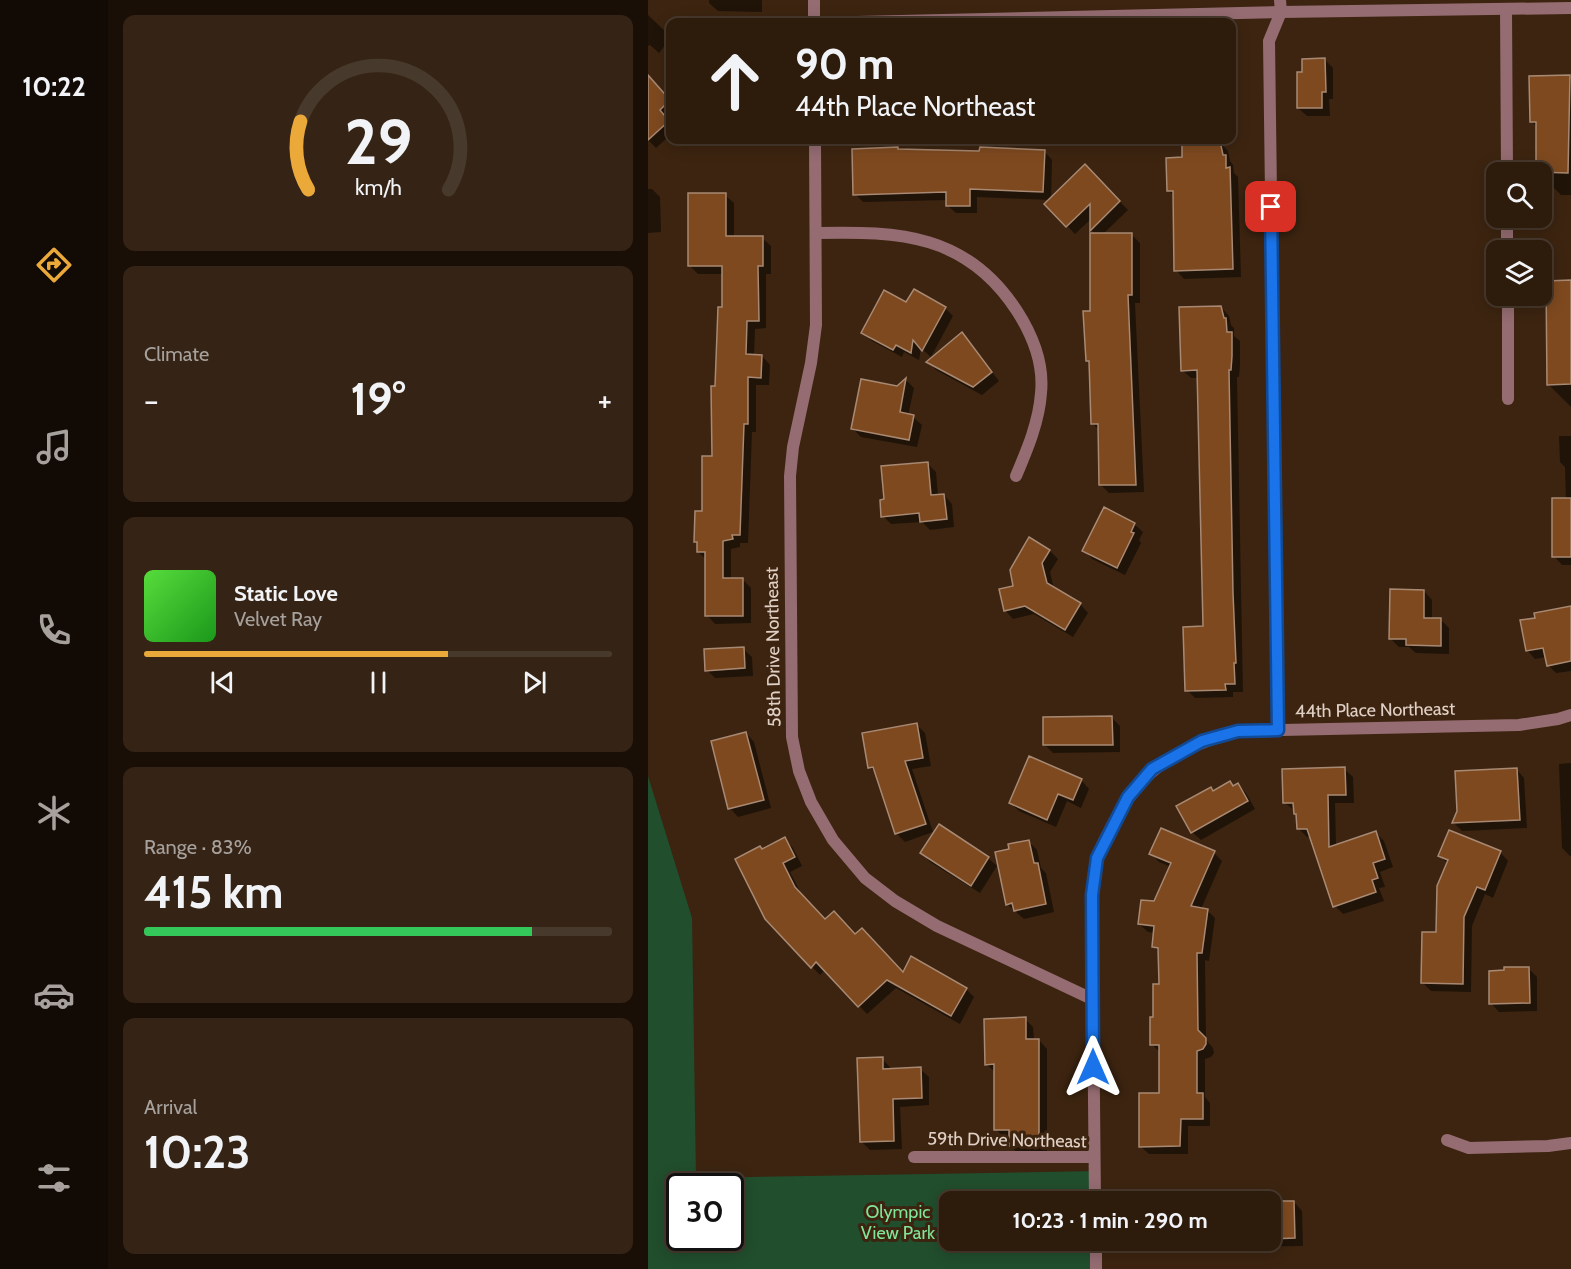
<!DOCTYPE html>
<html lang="en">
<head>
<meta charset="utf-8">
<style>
	body { margin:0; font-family:Cabin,sans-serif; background:#352415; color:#f1f3f6; height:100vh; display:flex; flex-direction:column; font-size:22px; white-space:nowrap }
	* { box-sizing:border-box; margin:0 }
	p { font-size:20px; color:#a7a19d }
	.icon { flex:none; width:33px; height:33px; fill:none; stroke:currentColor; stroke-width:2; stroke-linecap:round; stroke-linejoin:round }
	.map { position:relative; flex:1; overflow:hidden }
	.drawer { display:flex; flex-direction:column; gap:15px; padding:15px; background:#190f07; width:540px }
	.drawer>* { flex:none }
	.banner { position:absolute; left:18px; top:18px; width:570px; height:126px; border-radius:12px; box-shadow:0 3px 15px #0003,0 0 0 2px #48392d; background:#2d1b0c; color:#f1f3f6; overflow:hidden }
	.buttons { position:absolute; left:838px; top:162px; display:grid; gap:12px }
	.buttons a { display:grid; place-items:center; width:66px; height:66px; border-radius:12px; background:#2d1b0c; box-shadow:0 3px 15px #0003,0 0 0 2px #48392d; font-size:30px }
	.speed { position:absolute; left:18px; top:1173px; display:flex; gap:12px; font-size:30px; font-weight:700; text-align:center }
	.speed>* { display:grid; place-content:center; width:78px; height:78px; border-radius:50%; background:#2d1b0c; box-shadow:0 3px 15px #0003,0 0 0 2px #48392d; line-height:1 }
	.speed .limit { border:3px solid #111; border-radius:9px; background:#fff; color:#111 }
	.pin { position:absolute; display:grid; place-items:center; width:51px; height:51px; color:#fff; margin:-26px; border-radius:12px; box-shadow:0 3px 9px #0006 }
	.me { position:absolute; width:66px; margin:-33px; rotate:0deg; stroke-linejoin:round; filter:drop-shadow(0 0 4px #0008) }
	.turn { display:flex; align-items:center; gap:21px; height:126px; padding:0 30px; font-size:27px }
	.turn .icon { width:78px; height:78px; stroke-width:2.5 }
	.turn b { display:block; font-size:42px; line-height:51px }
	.big { font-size:45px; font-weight:700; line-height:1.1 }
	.drawer .card { flex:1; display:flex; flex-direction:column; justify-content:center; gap:9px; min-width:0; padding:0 21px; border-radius:12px; background:#352415 }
	.drawer .dial { align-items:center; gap:0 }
	.dial svg { height:156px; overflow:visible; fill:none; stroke:#48392d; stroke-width:7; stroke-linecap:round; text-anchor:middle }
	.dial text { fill:#f1f3f6; stroke:none }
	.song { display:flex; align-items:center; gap:18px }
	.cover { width:72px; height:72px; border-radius:9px; background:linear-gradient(135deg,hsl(110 70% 55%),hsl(120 70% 35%)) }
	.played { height:6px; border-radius:3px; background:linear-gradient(90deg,#eba93a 65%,#48392d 65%) }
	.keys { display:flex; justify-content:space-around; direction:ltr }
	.heat { display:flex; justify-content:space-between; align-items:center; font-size:33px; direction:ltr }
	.charge { height:9px; border-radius:4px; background:linear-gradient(90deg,#34c759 83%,#48392d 0) }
	.trip { position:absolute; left:291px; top:1191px; width:342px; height:60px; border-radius:12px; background:#2d1b0c; box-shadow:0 3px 15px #0003,0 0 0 2px #48392d; font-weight:700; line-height:60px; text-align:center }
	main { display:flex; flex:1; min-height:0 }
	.dock { display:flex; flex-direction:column; width:108px; justify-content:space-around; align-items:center; background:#120b05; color:#a7a19d }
	.dock .icon { width:42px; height:42px }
	.dock .active { color:#eba93a }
	.dock b { font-size:27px; color:#f1f3f6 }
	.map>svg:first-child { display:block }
	.green { fill:#214e2d; fill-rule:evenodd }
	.shadow { fill:#0007 }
	.building { fill:#7e491f; stroke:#a88973; stroke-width:1.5 }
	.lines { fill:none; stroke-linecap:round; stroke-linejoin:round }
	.minor { stroke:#946c71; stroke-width:12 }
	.route-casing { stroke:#114b97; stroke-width:15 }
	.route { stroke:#1a73e8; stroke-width:10 }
	.labels { text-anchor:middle; stroke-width:6; stroke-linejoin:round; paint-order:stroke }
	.street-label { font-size:18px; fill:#e1d0c5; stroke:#3c2410 }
	.park-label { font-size:18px; fill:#81e598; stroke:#3c2410 }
</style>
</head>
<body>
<main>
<nav class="dock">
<b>10:22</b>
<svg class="icon active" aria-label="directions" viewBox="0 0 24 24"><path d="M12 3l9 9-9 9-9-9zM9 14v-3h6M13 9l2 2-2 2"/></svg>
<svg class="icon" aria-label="music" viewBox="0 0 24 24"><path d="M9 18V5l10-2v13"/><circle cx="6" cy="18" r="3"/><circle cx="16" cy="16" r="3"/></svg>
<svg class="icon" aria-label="phone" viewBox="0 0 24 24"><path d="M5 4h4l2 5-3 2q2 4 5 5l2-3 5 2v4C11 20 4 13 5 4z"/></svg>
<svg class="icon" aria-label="climate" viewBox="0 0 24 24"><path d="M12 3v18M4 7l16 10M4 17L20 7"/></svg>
<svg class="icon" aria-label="car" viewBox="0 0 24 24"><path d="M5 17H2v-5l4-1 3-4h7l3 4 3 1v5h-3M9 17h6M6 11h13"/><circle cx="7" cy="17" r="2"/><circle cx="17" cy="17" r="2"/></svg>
<svg class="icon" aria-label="filters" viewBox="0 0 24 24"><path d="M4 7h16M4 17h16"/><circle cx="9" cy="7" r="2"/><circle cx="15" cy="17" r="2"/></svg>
</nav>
<section class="drawer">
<div class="card dial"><svg viewBox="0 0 100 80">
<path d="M14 69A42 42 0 1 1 86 69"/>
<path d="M14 69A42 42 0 0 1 10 34" stroke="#eba93a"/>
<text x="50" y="56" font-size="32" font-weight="700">29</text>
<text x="50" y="72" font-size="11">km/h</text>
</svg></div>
<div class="card"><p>Climate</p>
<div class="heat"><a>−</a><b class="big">19°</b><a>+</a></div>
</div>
<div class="card">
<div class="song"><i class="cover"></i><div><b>Static Love</b><p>Velvet Ray</p></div></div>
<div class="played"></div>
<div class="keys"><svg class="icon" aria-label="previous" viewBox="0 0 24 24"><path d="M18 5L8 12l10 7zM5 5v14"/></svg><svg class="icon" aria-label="pause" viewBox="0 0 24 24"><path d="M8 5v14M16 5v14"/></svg><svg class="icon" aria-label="next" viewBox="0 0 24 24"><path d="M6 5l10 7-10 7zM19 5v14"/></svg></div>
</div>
<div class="card"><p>Range · 83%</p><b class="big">415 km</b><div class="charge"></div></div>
<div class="card"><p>Arrival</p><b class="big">10:23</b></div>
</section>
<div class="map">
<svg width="923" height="1269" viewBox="0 0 923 1269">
	<rect width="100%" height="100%" fill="#3c2410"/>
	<path class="green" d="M0 776 44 918 48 1178 451 1171 452 1201 302 1202V1240L453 1241V1269H0ZM32 1186H82V1238H32Z"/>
	<g class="shadow">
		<polygon points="61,0 114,0 114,12 70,11 61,3"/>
		<polygon points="0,15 22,36 22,39 11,53 2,45 0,46"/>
		<polygon points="677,60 685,68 685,99 681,99 682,116 659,116 650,108 656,74"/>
		<polygon points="921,77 923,79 923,195 913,195 894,176 894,172 890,172 889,127 883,121"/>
		<polygon points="4,82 22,101 22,116 19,120 22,123 22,135 8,148 0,140 0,85"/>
		<polygon points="95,140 128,140 128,142 98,143"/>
		<polygon points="572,143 580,151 582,161 585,165 586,173 590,177 593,277 536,279 528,270 526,196 521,191 536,158"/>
		<polygon points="252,151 396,151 404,160 403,199 437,166 480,210 455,234 483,234 492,243 492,303 487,303 496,492 461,493 453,485 451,430 445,424 442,364 440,361 448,234 443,230 443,219 427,234 398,204 402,200 329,197 329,213 308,213 299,205 299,200 215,202 207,194"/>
		<polygon points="0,189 4,189 12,197 13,232 0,233"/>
		<polygon points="77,195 86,203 86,237 114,238 123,246 123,274 118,274 118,328 107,329 106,356 114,356 122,365 121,385 108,385 108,432 104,432 100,543 92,543 92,547 83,549 83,580 95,580 103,588 103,623 67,624 59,615 59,560 50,552 50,544 48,542 66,458 68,387 75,309 75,274 50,274 41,265"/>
		<polygon points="923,282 923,407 900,384"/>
		<polygon points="259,304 297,308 305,316 283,357 273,348 271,360 256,352 254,357 224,341 215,332"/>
		<polygon points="573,307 581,316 583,325 586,328 586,336 592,341 592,365 591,377 589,377 595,692 585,692 585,697 547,698 539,690 557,628 551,378 543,378 534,370"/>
		<polygon points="314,334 351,381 334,395 288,370 280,362"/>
		<polygon points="258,380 266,388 260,416 265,417 274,425 269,447 213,437 205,429"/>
		<polygon points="911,436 923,436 923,565 914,565 906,556 918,500 917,467 912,462"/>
		<polygon points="279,463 288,472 290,496 296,495 304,504 306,527 282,530 274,522 243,524 235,516 238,500"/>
		<polygon points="486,524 495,532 491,540 493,543 477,575 444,559 436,550"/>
		<polygon points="381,539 402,551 410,559 402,572 406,589 432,604 440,613 425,637 386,614 365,619 357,610 367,587"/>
		<polygon points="776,591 784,600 784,620 793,620 801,628 801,654 768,653 761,647 751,647 742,638"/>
		<polygon points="923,608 923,671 908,673 900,665 898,657 887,659 879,650 888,619"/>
		<polygon points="95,649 104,657 105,676 67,678 59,670"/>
		<polygon points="464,718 472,726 472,752 405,753 396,744"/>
		<polygon points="269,725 277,733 283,766 264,769 285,832 257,842 249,834 229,774 222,767"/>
		<polygon points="98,733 106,742 123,808 90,817 82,808"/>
		<polygon points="923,763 923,856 922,856 914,848 911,764"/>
		<polygon points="696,769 705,777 706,803 687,803 688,846 728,833 736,841 745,867 732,872 737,887 731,888 736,901 695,914 687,906 663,837 659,837 650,828 650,816 647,811 637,803"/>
		<polygon points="868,769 876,778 879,828 814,831 806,823 811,811"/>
		<polygon points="433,780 441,789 433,808 419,801 408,827 371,811 362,803"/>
		<polygon points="590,785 598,793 607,809 553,840 544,832 563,789 566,792"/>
		<polygon points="137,839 145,848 154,866 142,872 155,897 177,921 208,936 255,974 318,989 326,997 312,1024 248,988 219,1014 177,970 172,975 164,967 115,850"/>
		<polygon points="381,842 389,850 393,868 398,873 406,912 376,919 359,904"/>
		<polygon points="852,852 860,861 845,898 837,894 824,926 823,992 783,991 775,983 790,933 800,864 792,856"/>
		<polygon points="274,853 340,858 349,866 332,893 282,862"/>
		<polygon points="503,853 566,853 574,861 553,909 559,910 567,918 561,961 557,960 558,1040 565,1048 566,1053 563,1057 557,1059 557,1097 562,1103 562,1126 540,1126 540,1154 501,1154 492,1146 513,1094 513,1053 503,1044 512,985 512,953 505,946 507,933 500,932 491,924 507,903 523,867 511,862"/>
		<polygon points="880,968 889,977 889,1011 851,1012 843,1003"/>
		<polygon points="377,1019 385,1027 386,1040 391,1040 399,1049 399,1154 371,1154 362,1146 362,1138 356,1138 348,1129 347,1072 338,1064"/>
		<polygon points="234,1059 242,1067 242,1070 272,1069 281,1077 281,1105 252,1107 254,1149 222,1150 213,1141"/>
		<polygon points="646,1202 654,1211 655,1246 600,1247 593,1240 622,1240 622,1203"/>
	</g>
	<g class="building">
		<polygon points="677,58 678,92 674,92 674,108 649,108 649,72 654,72 654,59"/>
		<polygon points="0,75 22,100 12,110 21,121 0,140"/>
		<polygon points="922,75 920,173 888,172 888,122 882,122 881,76"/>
		<polygon points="572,141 575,155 578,155 578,168 582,167 585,269 526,271 525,191 519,191 518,158 534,157 534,142"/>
		<polygon points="250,147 250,149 331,151 332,147 397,150 395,192 322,189 322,206 298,206 298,192 205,195 204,149"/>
		<polygon points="437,164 472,201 442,231 442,204 418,227 396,204"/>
		<polygon points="40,193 78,193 78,236 115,236 115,266 110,266 111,321 99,321 98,354 114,355 113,378 100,377 100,424 96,424 92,535 84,535 85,539 75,541 75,578 95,578 95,616 57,616 57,552 49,552 49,542 46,542 47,511 54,511 54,456 64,456 63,386 67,386 70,307 74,307 74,266 40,266"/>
		<polygon points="442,233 484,233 484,295 480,295 488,485 451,485 450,424 443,424 441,361 438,361 435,311 442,311"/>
		<polygon points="923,280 923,384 899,385 898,281"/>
		<polygon points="266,289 298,307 274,351 265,340 263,353 248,345 245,350 213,333 236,290 258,302"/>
		<polygon points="573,306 576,318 578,318 579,332 584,332 584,356 583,370 581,370 585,593 588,663 586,663 587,684 577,684 578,690 537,691 535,627 555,626 549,370 533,371 531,307"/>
		<polygon points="314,332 344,372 325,387 278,362"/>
		<polygon points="258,378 252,412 266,415 261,440 203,429 213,379 249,386"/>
		<polygon points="280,462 283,495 296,494 299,519 272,522 271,513 233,517 232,500 236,499 233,466"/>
		<rect x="904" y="498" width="19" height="59"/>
		<polygon points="456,507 487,523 483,532 486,533 469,568 434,551"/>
		<polygon points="381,537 402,550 394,563 399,583 433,603 417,630 377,606 356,611 351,589 365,586 362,570"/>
		<polygon points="742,589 776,590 776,618 793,618 793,646 758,645 758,639 741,639"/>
		<polygon points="923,606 923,661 899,666 895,648 878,651 872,620 887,618 886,613"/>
		<polygon points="96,647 97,668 57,671 56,649"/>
		<polygon points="464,716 465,745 395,745 395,717"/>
		<polygon points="269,723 275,758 257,761 278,824 247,834 225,767 220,768 214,733"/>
		<polygon points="98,732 116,800 80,809 63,741"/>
		<polygon points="381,756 434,779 425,800 410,794 399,820 361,803"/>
		<polygon points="697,767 698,795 680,795 681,847 728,831 737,859 725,863 730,878 724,880 728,892 685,907 659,829 649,829 648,814 646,814 645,803 635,803 634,769"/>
		<polygon points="869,768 872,820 804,823 809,811 807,771"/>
		<polygon points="582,781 585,786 590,783 600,801 543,833 528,806 563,787 565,791"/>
		<polygon points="291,824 341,857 323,886 272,853"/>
		<polygon points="513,828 567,851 543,906 560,909 554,953 549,953 550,1030 558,1038 558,1044 555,1049 549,1051 549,1093 555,1093 555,1119 533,1119 532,1146 491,1147 491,1093 511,1093 511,1045 502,1045 502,1017 505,1017 505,984 511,984 510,948 504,947 506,926 490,924 493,900 506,901 523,863 501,854"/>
		<polygon points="801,830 853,851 837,890 829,887 816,917 815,984 773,983 774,932 788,932 789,886 800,860 790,856"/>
		<polygon points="137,837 147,857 135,863 147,887 177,919 186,911 207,934 214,928 255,972 263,956 319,988 303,1016 239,980 210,1007 168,962 163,968 117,919 87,859 112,846 114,849"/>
		<polygon points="381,840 386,863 390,863 398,904 366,911 364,903 358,905 347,852 361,849 360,844"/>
		<polygon points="856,967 881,967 882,1003 841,1004 841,971 856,970"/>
		<polygon points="378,1017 378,1039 391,1039 391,1146 361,1146 361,1130 346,1130 346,1064 337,1065 336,1019"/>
		<polygon points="235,1057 235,1069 273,1067 274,1098 245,1099 246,1141 212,1142 209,1058"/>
		<polygon points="622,1201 646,1201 647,1238 622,1239"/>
	</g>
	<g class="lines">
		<g class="minor">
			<polyline points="166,0 166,22"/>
			<polyline points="858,9 859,172"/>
			<polyline points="209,22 633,12 923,8"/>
			<polyline points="22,68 22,67"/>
			<polyline points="167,140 168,325 163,363 145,447 142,476 144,737 151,771 163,802 185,840 217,878 247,901 289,926 444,999"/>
			<polyline points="859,218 859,250"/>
			<path d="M168 233C252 231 319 234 369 311 385 336 396 364 393 393 391 422 379 450 368 476"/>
			<polyline points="860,296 860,399"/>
			<polyline points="630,730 621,41 633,12 632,0"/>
			<polyline points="799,1140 821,1148 900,1146 923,1143"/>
			<polyline points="266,1157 446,1157"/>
			<path d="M447 1202 444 895C446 883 446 869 449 858 453 845 461 832 467 820 497 765 531 748 590 731L871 725 910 719 923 715"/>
			<polyline points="448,1240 448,1269"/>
		</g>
	</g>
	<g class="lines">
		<defs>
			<polyline id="route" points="445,1067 444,895 449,858 480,797 504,769 554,741 590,731 630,730 623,207"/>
		</defs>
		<use href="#route" class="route-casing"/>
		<use href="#route" class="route"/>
	</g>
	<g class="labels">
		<g class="street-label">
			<text transform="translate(125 647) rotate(-91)" y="6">58th Drive Northeast</text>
			<text transform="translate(727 710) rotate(-1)" y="6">44th Place Northeast</text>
			<text transform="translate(359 1140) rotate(1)" y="6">59th Drive Northeast</text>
		</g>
		<g class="park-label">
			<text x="250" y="1218">Olympic<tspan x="250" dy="21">View Park</tspan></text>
		</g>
	</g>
</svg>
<div class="buttons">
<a><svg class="icon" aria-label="search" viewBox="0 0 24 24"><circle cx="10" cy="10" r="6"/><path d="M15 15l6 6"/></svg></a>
<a><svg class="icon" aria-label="layers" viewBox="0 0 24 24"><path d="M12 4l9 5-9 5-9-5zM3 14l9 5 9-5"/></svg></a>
</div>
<div class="speed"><div class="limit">30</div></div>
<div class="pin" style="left:623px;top:207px;background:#d93025"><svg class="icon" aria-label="arrive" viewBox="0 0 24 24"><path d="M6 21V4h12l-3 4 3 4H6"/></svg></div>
<svg class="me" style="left:445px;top:1067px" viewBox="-20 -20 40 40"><path d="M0-17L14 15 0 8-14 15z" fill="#1a73e8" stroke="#fff" stroke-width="4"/></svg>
<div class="trip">10:23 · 1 min · 290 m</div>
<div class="banner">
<div class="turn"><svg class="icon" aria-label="ahead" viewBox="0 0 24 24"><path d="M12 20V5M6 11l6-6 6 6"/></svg><div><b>90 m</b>44th Place Northeast</div></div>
</div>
</div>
</main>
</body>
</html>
